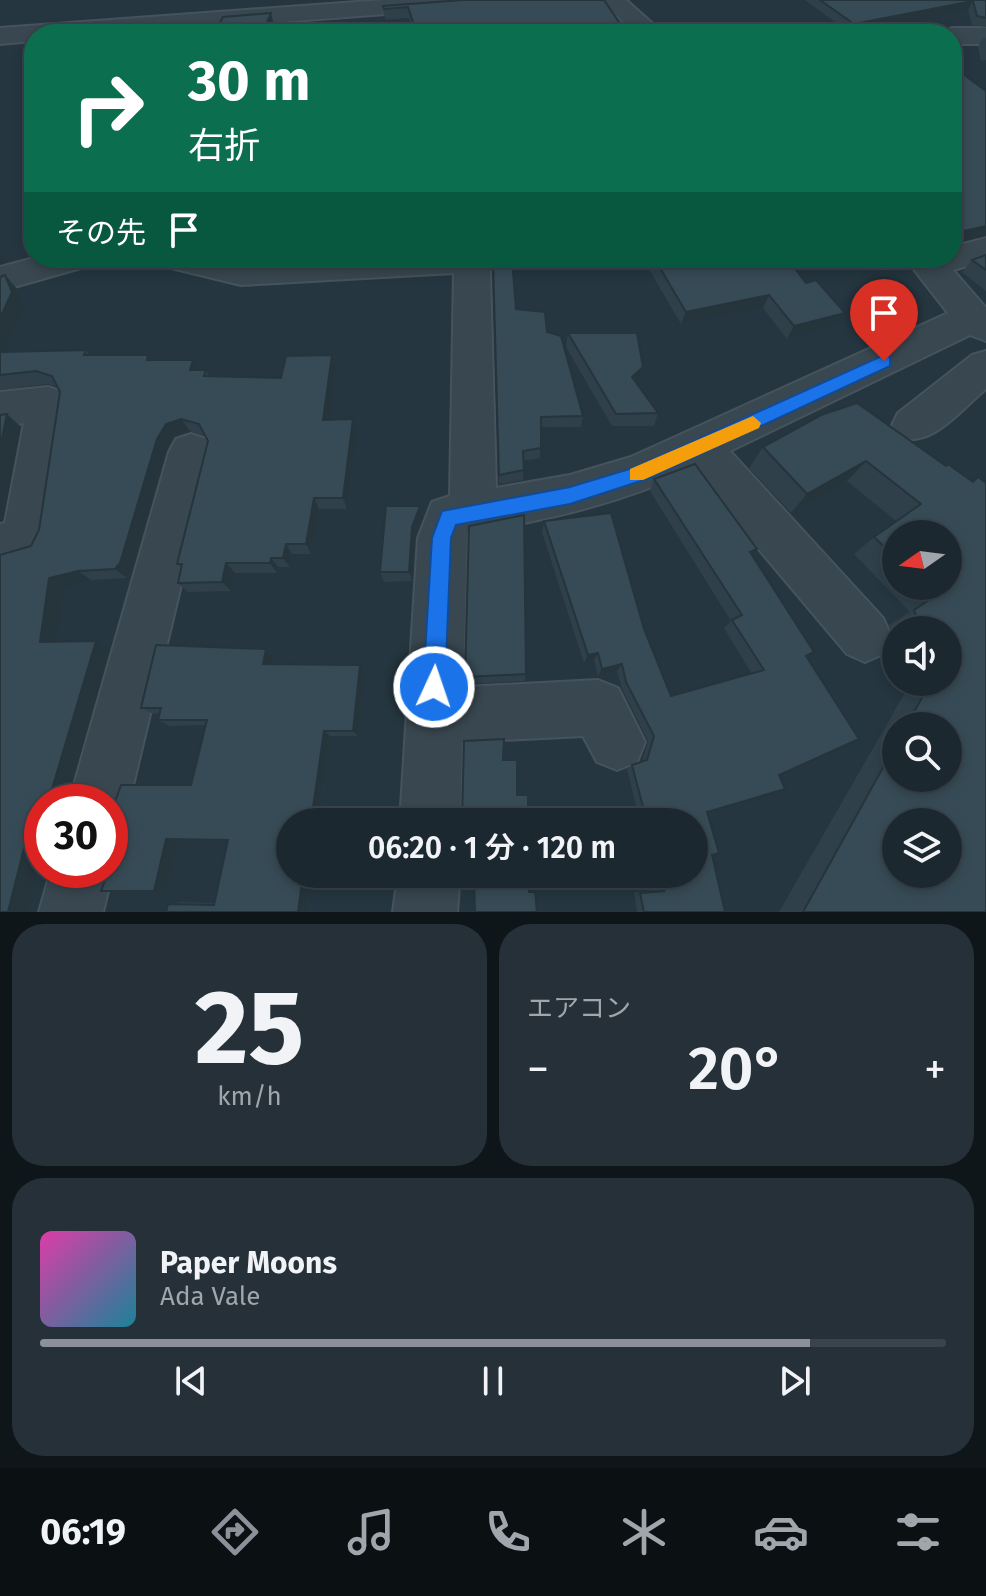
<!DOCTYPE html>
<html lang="ja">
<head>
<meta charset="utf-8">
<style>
	body { margin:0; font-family:"Fira Sans","Noto Sans JP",sans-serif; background:#253038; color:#f1f3f6; height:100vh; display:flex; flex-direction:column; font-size:30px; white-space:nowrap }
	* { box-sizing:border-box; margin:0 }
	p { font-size:26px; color:#a0a6ab }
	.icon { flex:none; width:44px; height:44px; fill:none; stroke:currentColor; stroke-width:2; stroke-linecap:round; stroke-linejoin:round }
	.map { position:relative; height:912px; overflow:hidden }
	.details { display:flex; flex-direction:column; gap:12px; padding:12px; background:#0f161a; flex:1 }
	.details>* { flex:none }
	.guide { position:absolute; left:24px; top:24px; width:938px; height:244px; border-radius:32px; box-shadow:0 4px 12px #0003,0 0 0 2px #3a444c; background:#0b6e4f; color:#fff; overflow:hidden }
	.needle { width:52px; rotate:256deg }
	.controls { position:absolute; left:882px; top:520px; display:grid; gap:16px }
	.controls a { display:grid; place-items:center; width:80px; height:80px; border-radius:50%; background:#1c2830; box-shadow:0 4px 12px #0003,0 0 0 2px #3a444c; font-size:40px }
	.speed { position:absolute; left:24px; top:784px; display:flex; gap:16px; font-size:40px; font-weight:700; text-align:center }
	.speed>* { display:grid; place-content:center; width:104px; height:104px; border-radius:50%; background:#1c2830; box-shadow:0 4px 12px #0003,0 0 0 2px #3a444c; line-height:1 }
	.speed .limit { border:12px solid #d22; background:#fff; color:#111 }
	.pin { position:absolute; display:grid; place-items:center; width:68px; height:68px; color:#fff; margin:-82px -34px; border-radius:50% 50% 50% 0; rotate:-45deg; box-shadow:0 0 8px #0007 }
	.pin .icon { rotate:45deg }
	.me { position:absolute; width:88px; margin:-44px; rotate:3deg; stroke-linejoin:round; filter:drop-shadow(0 0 6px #0008) }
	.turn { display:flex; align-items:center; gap:28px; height:168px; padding:0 32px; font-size:36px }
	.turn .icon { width:104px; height:104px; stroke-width:2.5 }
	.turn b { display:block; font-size:56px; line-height:68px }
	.then { display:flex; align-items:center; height:76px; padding:0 32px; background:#0003; gap:16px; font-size:30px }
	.big { font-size:60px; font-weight:600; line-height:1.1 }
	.details .tile { flex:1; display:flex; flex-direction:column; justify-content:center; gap:12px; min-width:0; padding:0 28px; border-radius:32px; background:#253038 }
	.details .dial { align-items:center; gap:0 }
	.dial b { font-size:104px; line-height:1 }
	.song { display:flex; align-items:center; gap:24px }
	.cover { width:96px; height:96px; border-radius:12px; background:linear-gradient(135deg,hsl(320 70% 55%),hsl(190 70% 35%)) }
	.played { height:8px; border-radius:4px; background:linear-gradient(90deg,#8c9099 85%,#3a444c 85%) }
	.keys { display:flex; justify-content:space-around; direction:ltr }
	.heat { display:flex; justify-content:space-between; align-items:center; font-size:44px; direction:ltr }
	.details .tiles { flex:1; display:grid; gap:12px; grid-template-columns:1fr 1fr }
	.tile:last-child { grid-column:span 2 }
	.trip { position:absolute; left:276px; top:808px; width:432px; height:80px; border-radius:40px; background:#1c2830; box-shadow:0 4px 12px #0003,0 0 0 2px #3a444c; font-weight:600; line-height:80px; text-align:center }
	.tabs { display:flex; height:128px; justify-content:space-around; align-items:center; background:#0b1013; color:#a0a6ab }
	.tabs .icon { width:56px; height:56px }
	.tabs .active { color:#8c9099 }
	.tabs b { font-size:36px; color:#f1f3f6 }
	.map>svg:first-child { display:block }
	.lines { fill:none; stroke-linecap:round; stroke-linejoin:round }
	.minor-casing { stroke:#46535c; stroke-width:4 }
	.minor { fill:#394750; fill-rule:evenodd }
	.wall { fill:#2f404a; fill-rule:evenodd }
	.shaded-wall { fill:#26343c }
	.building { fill:#374b56; stroke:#26343c; stroke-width:2; fill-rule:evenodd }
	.route { fill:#1a73e8; stroke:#114b97; stroke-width:2 }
	.slow { fill:#f59e0b }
</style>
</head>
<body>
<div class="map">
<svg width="986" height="912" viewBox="0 0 986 912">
	<rect width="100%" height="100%" fill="#253640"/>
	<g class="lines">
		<defs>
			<g id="minor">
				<polygon points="384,0 490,0 478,7 124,34 34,34 34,41 0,44 0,28"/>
				<polygon points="600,0 626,0 664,34 637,34"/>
				<polygon points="952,28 986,28 986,44 952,44 952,34 941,34"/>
				<path d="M986 238V261L953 270 986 308V341L970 335 730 451 883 618 891 636 883 654 865 662 847 654 692 470C620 504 545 520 467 534L463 687 598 680 618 688 645 742 637 762 617 770 597 762 583 736 462 742 460 822H400L418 538 432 502 450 496 454 273 241 285 163 266 157 258 241 261 536 258 530 266 490 271 496 488 570 475 631 457 948 313 905 258H952V247Z"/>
				<polygon points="34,258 94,258 88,266 0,291 0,267"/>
				<path d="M986 351V389C961 409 932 449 898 437L892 425 898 413 972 355Z"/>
				<polygon points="48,387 63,392 69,404 50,540 43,555 0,568 0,524 5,523 24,423 0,426 0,392"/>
				<polygon points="191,434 206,439 213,452 129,802 120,823 110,827 110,802 69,802 169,452 176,439"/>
				<polygon points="110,862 113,870 103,912 39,912 51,870 110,870"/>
				<polygon points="398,874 460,874 457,912 393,912"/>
			</g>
		</defs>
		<use href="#minor" class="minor-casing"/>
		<use href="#minor" class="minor"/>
	</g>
	<g class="wall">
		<polygon points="463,0 627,34 414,34 409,18 385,20 383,6"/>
		<polygon points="805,0 986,0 986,27 972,25 968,10 850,33"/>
		<polygon points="983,38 986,38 986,60 981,61 978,47"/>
		<polygon points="952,69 986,236 952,244"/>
		<polygon points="986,255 986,291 962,272 972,260"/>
		<polygon points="649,258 787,258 837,325 787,339 763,308 681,324 647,266"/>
		<polygon points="493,274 516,309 547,332 583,416 581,427 541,427 540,458 523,461 523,480 499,484"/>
		<polygon points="5,275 17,289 24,306 3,351 86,350 90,355 152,360 193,360 199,370 206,370 209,376 281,378 332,355 336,368 329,420 353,419 357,432 347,509 319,509 311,554 292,554 290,567 278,567 277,573 235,573 231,591 188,592 178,583 181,568 177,564 208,441 205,436 190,431 175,436 166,451 131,572 127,578 91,580 64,588 57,642 110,649 67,802 42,802 42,853 28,912 0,912 31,546 39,530 60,392 58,387 48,384 0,390 0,277"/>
		<polygon points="568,333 643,367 639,381 636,383 658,413 654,426 612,426 566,347"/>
		<path d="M763 447 946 466 986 912H779L911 682H948V630H896V646L892 642 894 635 889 625 910 612 854 554 874 537 896 521 847 481 791 513 749 468ZM896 534 948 586H896ZM896 726H948L896 778Z"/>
		<polygon points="654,479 752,555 814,652 806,657 779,775 707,812 712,855 725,912 637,912 634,892 656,890 653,874 694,874 694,822 640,822 627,769 632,765 642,762 648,741 622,689 617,671 598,676 594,660 584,663 542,532 544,521 644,629 671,696 752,674 724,628 731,621 650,491"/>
		<polygon points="420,506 422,517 415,538 412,581 384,582 380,572"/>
		<polygon points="266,649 274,657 272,664 360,665 365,672 358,736 330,736 306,912 166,912 168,904 181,902 214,903 228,841 179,840 167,890 154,891 107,875 191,785 206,725 170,726 158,720 160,713 153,714 141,708"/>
		<polygon points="526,674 525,681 466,684 465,677"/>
	</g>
	<g class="shaded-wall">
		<polygon points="973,1 968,10 850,33 854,24"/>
		<polygon points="271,13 274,26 270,34 262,34"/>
		<polygon points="986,226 986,236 952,244 952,242 960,232"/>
		<polygon points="0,252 5,263 0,265"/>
		<polygon points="5,275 17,289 24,306 0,359 0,318"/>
		<polygon points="769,295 763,308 681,324 686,312"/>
		<polygon points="845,313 837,325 787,339 794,326"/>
		<polygon points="332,355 336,368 328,432 323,420"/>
		<polygon points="193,360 201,373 190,370"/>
		<polygon points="643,367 639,381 628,390 632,377"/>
		<polygon points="7,414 20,426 2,520 0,521 0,447"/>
		<polygon points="181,419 190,431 175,436 166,451 131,572 127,578 115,569 157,439 166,424"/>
		<polygon points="353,419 357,432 347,509 343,498"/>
		<polygon points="866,461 847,481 791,513 807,494"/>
		<polygon points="314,498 319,509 311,554 306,544"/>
		<polygon points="420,506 422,517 415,538 412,581 409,572 412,527"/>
		<polygon points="286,544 292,554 290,567 283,558"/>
		<polygon points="271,558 278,567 277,573 270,563"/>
		<polygon points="226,563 235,573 231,591 222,582"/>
		<polygon points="78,571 91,580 64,588 56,650 40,642 49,578"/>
		<polygon points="96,641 110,649 67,802 52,802 49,799"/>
		<polygon points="266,649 274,657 271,671 263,664"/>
		<polygon points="598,653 594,660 584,663 588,655"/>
		<polygon points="622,664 617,671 598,676 602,669"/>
		<polygon points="360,665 365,672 358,736 353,731"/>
		<polygon points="324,731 330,736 318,822 311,822"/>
		<polygon points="27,836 42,837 42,853 28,912 8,912"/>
		<polygon points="166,839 179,840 167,890 154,891"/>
		<polygon points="303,874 311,874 306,912 298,912"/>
	</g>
	<g class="building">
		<polygon points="463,0 604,0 627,34 417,34 408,7 384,9 383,6"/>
		<polygon points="820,0 986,0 986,18 977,16 973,1 854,24"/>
		<polygon points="271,13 262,34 214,34 223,17"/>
		<polygon points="952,69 956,69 986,91 986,226 960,232 952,225"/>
		<polygon points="986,255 986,270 972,260"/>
		<polygon points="654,258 787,258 806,283 816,280 845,313 794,326 769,295 686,312"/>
		<polygon points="512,259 516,309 545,312 547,332 561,336 583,416 541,417 541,448 523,451 524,470 499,475 493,262"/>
		<polygon points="5,275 12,292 0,318 0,277"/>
		<polygon points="568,333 637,333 643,367 632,377 658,413 616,414"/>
		<polygon points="86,350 84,355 148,355 147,360 193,360 190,370 206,370 204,376 281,378 286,356 332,355 323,420 353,419 343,498 314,498 306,544 286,544 283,558 271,558 270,563 226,563 222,582 178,583 182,564 177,564 208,441 199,424 181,419 166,424 157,439 120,563 115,569 78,571 49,578 40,642 96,641 49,799 52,802 42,802 42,836 27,836 8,912 0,912 0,555 31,546 39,530 60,392 52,376 36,371 0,375 0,352"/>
		<path d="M857 403 946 466 948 464 973 482 978 477 986 483V912H803L896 744V778H948V726H906L931 682H948V630H919L916 628 918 621 914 610 935 596 925 586H948V534H896V558L874 537 921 504 866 461 807 494 763 447 821 415ZM896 822H948V874H896Z"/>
		<polygon points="7,414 0,447 0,415"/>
		<polygon points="695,464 757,549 750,552 814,652 806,656 859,739 779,775 785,789 707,812 719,853 712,855 725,912 644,912 640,893 664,891 659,874 694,874 694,822 647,822 632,765 647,760 654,736 626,682 622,664 602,669 598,653 588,655 544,521 611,513 644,629 671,696 764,670 732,620 742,615 654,479"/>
		<polygon points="386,506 420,506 412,527 409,572 380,572"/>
		<polygon points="524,515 526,674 465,677 469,526"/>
		<polygon points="156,645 266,649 263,664 360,665 353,731 324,731 311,822 290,822 290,874 303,874 298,912 166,912 168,904 214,905 228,840 166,839 154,891 101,891 107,875 99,875 98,870 110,870 110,816 121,785 191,785 207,720 158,720 161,708 141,708"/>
		<polygon points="504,739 503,760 517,760 517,795 528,795 528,822 453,822 462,820 464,741"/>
		<polygon points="460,874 529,874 529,892 535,892 537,912 475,912 474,881 461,880"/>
	</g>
	<polygon class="route" points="884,355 890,357 890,366 647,479 570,504 456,525 451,538 445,687 442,695 434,698 426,695 423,687 432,538 442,511 570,487 636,467"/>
	<polygon class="slow" points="753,416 761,423 759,428 643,480 630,480 630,469"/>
</svg>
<div class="controls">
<a><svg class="needle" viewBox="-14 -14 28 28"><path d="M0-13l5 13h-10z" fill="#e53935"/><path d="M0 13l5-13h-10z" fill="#a0a6ab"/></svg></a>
<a><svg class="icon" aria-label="sound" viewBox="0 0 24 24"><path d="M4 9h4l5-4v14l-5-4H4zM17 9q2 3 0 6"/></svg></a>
<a><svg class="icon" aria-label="search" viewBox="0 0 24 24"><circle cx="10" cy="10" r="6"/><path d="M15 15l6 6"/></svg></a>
<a><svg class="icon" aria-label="layers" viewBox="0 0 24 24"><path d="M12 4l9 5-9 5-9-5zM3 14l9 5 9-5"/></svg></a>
</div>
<div class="speed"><div class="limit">30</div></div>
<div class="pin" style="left:884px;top:361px;background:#d93025"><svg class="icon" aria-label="arrive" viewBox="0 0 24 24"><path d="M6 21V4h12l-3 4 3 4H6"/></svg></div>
<svg class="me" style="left:434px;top:687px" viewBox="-20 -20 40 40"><circle r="17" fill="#1a73e8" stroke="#fff" stroke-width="3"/><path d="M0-11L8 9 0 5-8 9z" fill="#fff"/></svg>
<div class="trip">06:20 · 1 分 · 120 m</div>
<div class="guide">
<div class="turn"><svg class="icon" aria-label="right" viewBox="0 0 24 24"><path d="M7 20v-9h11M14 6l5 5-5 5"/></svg><div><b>30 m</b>右折</div></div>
<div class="then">その先<svg class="icon" aria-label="arrive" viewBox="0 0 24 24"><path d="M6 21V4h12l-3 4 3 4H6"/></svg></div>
</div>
</div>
<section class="details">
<div class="tiles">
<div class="tile dial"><b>25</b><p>km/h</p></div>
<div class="tile"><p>エアコン</p>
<div class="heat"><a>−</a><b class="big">20°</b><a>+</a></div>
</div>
<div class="tile">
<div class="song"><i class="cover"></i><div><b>Paper Moons</b><p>Ada Vale</p></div></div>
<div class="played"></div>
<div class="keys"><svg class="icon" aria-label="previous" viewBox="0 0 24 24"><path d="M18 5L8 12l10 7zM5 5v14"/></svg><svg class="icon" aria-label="pause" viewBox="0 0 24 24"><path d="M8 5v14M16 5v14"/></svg><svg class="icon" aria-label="next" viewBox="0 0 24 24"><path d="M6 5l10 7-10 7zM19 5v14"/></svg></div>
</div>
</div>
</section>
<nav class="tabs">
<b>06:19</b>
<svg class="icon active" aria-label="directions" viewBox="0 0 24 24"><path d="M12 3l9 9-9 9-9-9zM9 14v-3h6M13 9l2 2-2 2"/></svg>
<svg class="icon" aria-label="music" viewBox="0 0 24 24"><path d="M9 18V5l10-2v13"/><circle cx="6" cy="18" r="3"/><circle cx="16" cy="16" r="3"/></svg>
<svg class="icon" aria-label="phone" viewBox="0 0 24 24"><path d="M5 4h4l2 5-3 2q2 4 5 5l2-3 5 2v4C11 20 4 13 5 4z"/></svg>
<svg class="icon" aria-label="climate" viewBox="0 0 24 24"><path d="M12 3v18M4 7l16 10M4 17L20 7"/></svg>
<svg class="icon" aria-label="car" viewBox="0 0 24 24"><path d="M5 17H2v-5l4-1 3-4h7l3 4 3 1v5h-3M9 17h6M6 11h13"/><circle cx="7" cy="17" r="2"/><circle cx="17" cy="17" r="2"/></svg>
<svg class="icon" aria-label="filters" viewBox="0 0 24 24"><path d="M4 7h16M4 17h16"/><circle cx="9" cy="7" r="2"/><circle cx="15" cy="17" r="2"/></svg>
</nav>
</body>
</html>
